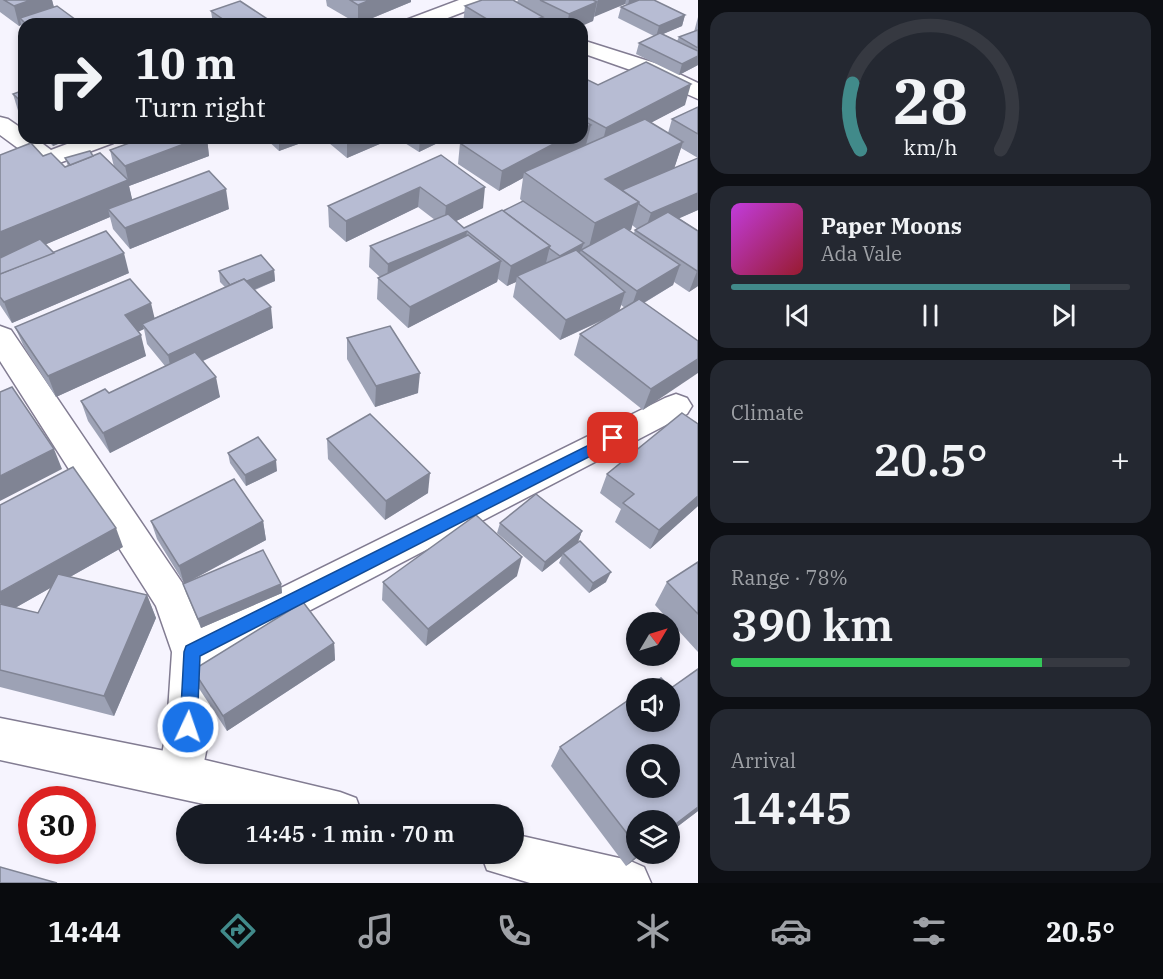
<!DOCTYPE html>
<html lang="en">
<head>
<meta charset="utf-8">
<style>
	body { margin:0; font-family:"IBM Plex Serif",serif; background:#242831; color:#f1f3f6; height:100vh; display:flex; flex-direction:column; font-size:22px; white-space:nowrap }
	* { box-sizing:border-box; margin:0 }
	p { font-size:20px; color:#9ea1a6 }
	.icon { flex:none; width:33px; height:33px; fill:none; stroke:currentColor; stroke-width:2; stroke-linecap:round; stroke-linejoin:round }
	.map { position:relative; flex:1; overflow:hidden }
	.panel { display:flex; flex-direction:column; gap:12px; padding:12px; background:#0d0f14; width:465px }
	.panel>* { flex:none }
	.hud { position:absolute; left:18px; top:18px; width:570px; height:126px; border-radius:18px; box-shadow:0 3px 9px #0003; background:#171b24; color:#f1f3f6; overflow:hidden }
	.needle { width:39px; rotate:52deg }
	.controls { position:absolute; left:626px; top:612px; display:grid; gap:12px }
	.controls a { display:grid; place-items:center; width:54px; height:54px; border-radius:50%; background:#171b24; box-shadow:0 3px 9px #0003; font-size:30px }
	.speed { position:absolute; left:18px; top:786px; display:flex; gap:12px; font-size:30px; font-weight:700; text-align:center }
	.speed>* { display:grid; place-content:center; width:78px; height:78px; border-radius:50%; background:#171b24; box-shadow:0 3px 9px #0003; line-height:1 }
	.speed .limit { border:9px solid #d22; background:#fff; color:#111 }
	.pin { position:absolute; display:grid; place-items:center; width:51px; height:51px; color:#fff; margin:-26px; border-radius:12px; box-shadow:0 3px 9px #0006 }
	.me { position:absolute; width:66px; margin:-33px; rotate:3deg; stroke-linejoin:round; filter:drop-shadow(0 0 4px #0008) }
	.turn { display:flex; align-items:center; gap:21px; height:126px; padding:0 18px; font-size:27px }
	.turn .icon { width:78px; height:78px; stroke-width:2.5 }
	.turn b { display:block; font-size:42px; line-height:51px }
	.big { font-size:45px; font-weight:600; line-height:1.1 }
	.panel .widget { flex:1; display:flex; flex-direction:column; justify-content:center; gap:9px; min-width:0; padding:0 21px; border-radius:18px; background:#242831 }
	.panel .dial { align-items:center; gap:0 }
	.dial svg { height:156px; overflow:visible; fill:none; stroke:#363941; stroke-width:7; stroke-linecap:round; text-anchor:middle }
	.dial text { fill:#f1f3f6; stroke:none }
	.song { display:flex; align-items:center; gap:18px }
	.cover { width:72px; height:72px; border-radius:9px; background:linear-gradient(135deg,hsl(290 70% 55%),hsl(350 70% 35%)) }
	.played { height:6px; border-radius:3px; background:linear-gradient(90deg,#418a8a 85%,#363941 85%) }
	.keys { display:flex; justify-content:space-around; direction:ltr }
	.heat { display:flex; justify-content:space-between; align-items:center; font-size:33px; direction:ltr }
	.charge { height:9px; border-radius:4px; background:linear-gradient(90deg,#34c759 78%,#363941 0) }
	.trip { position:absolute; left:176px; top:804px; width:348px; height:60px; border-radius:30px; background:#171b24; box-shadow:0 3px 9px #0003; font-weight:600; line-height:60px; text-align:center }
	.tabs { display:flex; height:96px; justify-content:space-around; align-items:center; background:#090b0e; color:#9ea1a6 }
	.tabs .icon { width:42px; height:42px }
	.tabs .current { color:#418a8a }
	.tabs b { font-size:27px; color:#f1f3f6 }
	main { display:flex; flex:1; min-height:0 }
	.map>svg:first-child { display:block }
	.lines { fill:none; stroke-linecap:round; stroke-linejoin:round }
	.minor-casing { stroke:#827c92; stroke-width:3 }
	.primary-casing { stroke:#827c92; stroke-width:3 }
	.minor { fill:#fff; fill-rule:evenodd }
	.primary { fill:#fff; fill-rule:evenodd }
	.wall { fill:#9da2b5; fill-rule:evenodd }
	.shaded-wall { fill:#808494 }
	.building { fill:#b7bcd3; stroke:#808494; stroke-width:1.5; fill-rule:evenodd }
	.route { fill:#1a73e8; stroke:#114b97; stroke-width:1.5 }
</style>
</head>
<body>
<main>
<div class="map">
<svg width="698" height="883" viewBox="0 0 698 883">
	<rect width="100%" height="100%" fill="#f6f4fe"/>
	<g class="lines">
		<defs>
			<g id="minor">
				<polygon points="459,0 487,0 484,4 432,24 403,24 406,20"/>
				<polygon points="582,40 658,64 698,83 698,99 642,74 582,53"/>
				<polygon points="0,117 8,119 24,130 24,138 35,138 51,150 83,138 117,138 113,143 0,185 0,168 30,157 0,135"/>
				<path d="M0 326 11 330 185 587 202 627 665 398 676 394 687 398 692 406 687 414 211 662C210 705 212 751 195 791L180 798 165 791 158 776 167 727 172 652 156 606 0 361Z"/>
			</g>
			<g id="primary">
				<polygon points="0,718 180,754 340,792 356,798 362,814 250,814 0,760"/>
				<polygon points="513,834 628,860 644,867 651,883 530,883 487,870 481,854 513,854"/>
			</g>
		</defs>
		<use href="#minor" class="minor-casing"/>
		<use href="#primary" class="primary-casing"/>
		<use href="#minor" class="minor"/>
		<use href="#primary" class="primary"/>
	</g>
	<g class="wall">
		<polygon points="0,0 52,0 54,7 77,24 24,24 24,30 23,29 21,25 19,26 0,12"/>
		<polygon points="326,0 411,0 411,2 358,24 327,6"/>
		<polygon points="518,0 654,0 685,15 682,26 663,34 677,41 679,37 694,32 698,17 698,65 679,75 636,54 639,43 654,36 618,18 621,7 627,5 625,4 594,16 593,21 582,24 546,24 542,22 541,24 463,24 465,6 517,2"/>
		<polygon points="211,11 275,24 213,24"/>
		<path d="M582 83 598 85 685 105 650 123 668 133 672 119 698 107V210L679 218 698 231V286L689 292 674 282 673 285 644 303 698 341 643 410 574 355 580 334 610 317 560 340 513 297 516 282 507 286 498 279 497 282 408 328 377 299 378 278 380 277 369 267 370 246 435 220 418 207 346 242 329 227 328 206 441 155 483 208 456 221 464 228 503 211 523 202 520 199 523 178 499 191 458 164 460 143 582 138ZM681 148 698 158 674 168ZM632 225 637 229 635 230 634 233 629 230H631ZM621 305 625 308 619 311Z"/>
		<polygon points="24,90 24,119 19,114 13,94"/>
		<polygon points="45,138 73,138 53,146"/>
		<polygon points="131,138 207,138 209,156 129,186 132,200 229,209 130,249 113,229 110,217 46,244 54,253 129,273 12,323 0,305 0,155 43,156 65,167 68,166 65,158 93,156 114,167 110,150 134,141"/>
		<polygon points="208,138 227,138 214,143"/>
		<polygon points="265,138 312,138 312,139 279,151"/>
		<polygon points="323,138 382,138 382,143 347,158"/>
		<polygon points="397,138 448,138 419,152"/>
		<polygon points="274,270 275,281 255,290 273,328 203,361 220,397 110,453 88,421 81,401 109,393 165,366 147,344 144,329 138,332 146,356 56,397 24,347 15,327 154,318 225,287 220,282 219,271"/>
		<polygon points="347,338 418,393 375,407 347,359"/>
		<polygon points="327,439 428,493 385,520 328,459"/>
		<polygon points="228,453 277,471 246,486 230,463"/>
		<polygon points="607,474 698,506 650,549 615,522 621,509 600,493"/>
		<polygon points="151,521 263,521 266,540 192,580 281,584 282,593 201,628 186,593 183,584 184,583 157,539"/>
		<polygon points="500,523 582,531 578,542 573,546 606,582 589,593 559,563 562,556 542,572 497,533"/>
		<path d="M123 547 70 577 147 595 156 618 114 716 0 687V604ZM52 587 38 613 15 608Z"/>
		<polygon points="698,562 698,652 655,605 667,582"/>
		<polygon points="517,576 426,646 382,600 383,582"/>
		<polygon points="334,643 335,660 227,731 198,687 193,670"/>
		<polygon points="698,669 698,811 669,833 636,820 636,854 642,854 626,866 551,766 560,747 671,688"/>
	</g>
	<g class="shaded-wall">
		<polygon points="31,0 52,0 55,12 20,18 21,25 19,26 14,6"/>
		<polygon points="370,0 411,0 411,2 358,24 358,5"/>
		<polygon points="598,0 626,0 625,4 594,17"/>
		<polygon points="629,0 640,0 628,5"/>
		<polygon points="597,2 593,21 582,26 582,24 567,24 569,14"/>
		<polygon points="685,15 682,26 656,37 659,26"/>
		<polygon points="543,17 541,24 523,24"/>
		<polygon points="76,20 77,24 63,24"/>
		<polygon points="698,48 698,65 679,75 682,64 695,57"/>
		<polygon points="691,84 685,105 601,149 606,128"/>
		<polygon points="591,125 586,145 524,172 523,178 499,191 502,171 565,138 582,138 582,129"/>
		<polygon points="51,138 73,138 53,146"/>
		<polygon points="200,138 207,138 209,156 129,186 134,207 108,209 110,217 0,264 0,232 128,180 125,166"/>
		<polygon points="213,138 227,138 214,143"/>
		<polygon points="284,138 312,138 312,139 279,151 279,140"/>
		<polygon points="347,138 382,138 382,143 347,158"/>
		<polygon points="420,138 448,138 419,152"/>
		<polygon points="683,142 674,169 624,193 605,179"/>
		<polygon points="420,187 418,207 346,242 346,221"/>
		<polygon points="485,187 483,208 444,227 446,206"/>
		<polygon points="226,189 229,209 130,249 125,228"/>
		<polygon points="698,193 698,210 644,234 651,213"/>
		<polygon points="639,202 631,230 588,251 595,223"/>
		<polygon points="467,231 464,251 387,284 388,264"/>
		<polygon points="584,243 579,255 557,267 560,256"/>
		<polygon points="550,246 545,267 517,276 516,282 507,286 511,266"/>
		<polygon points="124,253 129,273 12,323 4,302"/>
		<polygon points="501,261 497,282 408,328 410,307"/>
		<polygon points="680,265 673,285 630,311 637,291"/>
		<polygon points="274,270 275,281 233,298 232,287"/>
		<polygon points="698,270 698,286 689,292 697,271"/>
		<polygon points="625,292 619,312 560,340 566,320"/>
		<polygon points="151,303 156,324 142,324 144,329 130,335 125,315"/>
		<polygon points="271,307 273,328 172,375 168,355"/>
		<polygon points="141,335 146,356 56,397 48,376"/>
		<polygon points="698,359 698,373 643,410 651,389"/>
		<polygon points="420,373 418,393 375,407 376,386"/>
		<polygon points="216,377 220,397 110,453 103,433"/>
		<polygon points="54,449 62,469 0,501 0,476"/>
		<polygon points="276,460 277,471 246,486 245,475"/>
		<polygon points="430,473 428,493 385,520 386,501"/>
		<polygon points="698,496 698,506 650,549 659,530"/>
		<polygon points="263,521 266,540 184,584 179,566"/>
		<polygon points="116,528 123,547 6,613 0,603 0,592"/>
		<polygon points="582,531 578,542 564,554 563,553 562,556 542,572 545,562"/>
		<polygon points="522,557 517,576 426,646 428,629"/>
		<polygon points="611,572 606,582 589,593 593,583"/>
		<polygon points="281,584 282,593 201,628 198,619"/>
		<polygon points="147,595 156,618 114,716 104,696"/>
		<polygon points="334,643 335,660 227,731 223,716"/>
		<polygon points="698,807 698,811 669,833 669,829"/>
		<polygon points="638,854 642,854 626,866"/>
	</g>
	<g class="building">
		<polygon points="4,0 31,0 14,6"/>
		<polygon points="350,0 370,0 358,5"/>
		<polygon points="482,0 513,0 543,17 523,24 495,24 465,6"/>
		<polygon points="540,0 593,0 597,2 569,14"/>
		<polygon points="639,0 654,0 685,15 659,26 621,7"/>
		<polygon points="240,1 275,24 230,24 211,11"/>
		<polygon points="57,6 76,20 63,24 26,24 20,18"/>
		<polygon points="451,18 461,24 436,24"/>
		<polygon points="698,30 698,48 679,37"/>
		<polygon points="660,33 698,51 698,56 682,64 639,43"/>
		<polygon points="646,62 691,84 606,128 582,115 582,83 588,80 598,85"/>
		<polygon points="24,90 24,104 13,94"/>
		<polygon points="698,107 698,134 672,119"/>
		<polygon points="645,119 683,142 605,179 639,202 595,223 524,172"/>
		<polygon points="582,120 591,125 582,129"/>
		<polygon points="143,138 200,138 125,166 110,150"/>
		<polygon points="471,138 565,138 502,171 460,143"/>
		<polygon points="31,143 43,156 51,153 65,167 100,153 128,180 0,232 0,155"/>
		<polygon points="90,151 93,156 70,165 65,158"/>
		<polygon points="441,155 485,187 446,206 420,187 346,221 328,206"/>
		<polygon points="698,158 698,193 651,213 639,204 639,202 622,190"/>
		<polygon points="209,171 226,189 125,228 108,209"/>
		<polygon points="523,201 584,243 560,256 549,248 550,246 503,211"/>
		<polygon points="502,210 550,246 511,266 467,231 388,264 370,246 448,214 464,228"/>
		<polygon points="668,212 698,231 698,270 697,271 635,230"/>
		<polygon points="624,227 680,265 637,291 581,250"/>
		<polygon points="106,231 124,253 4,302 0,297 0,274"/>
		<polygon points="468,235 501,261 410,307 378,278"/>
		<polygon points="40,239 54,253 0,274 0,258"/>
		<polygon points="576,250 625,292 566,320 517,276"/>
		<polygon points="261,255 274,270 247,281 244,279 230,285 219,271"/>
		<polygon points="130,279 151,303 125,315 141,335 48,376 15,327"/>
		<polygon points="244,279 271,307 168,355 142,324"/>
		<polygon points="639,299 698,341 698,359 651,389 580,334"/>
		<polygon points="390,326 420,373 376,386 347,338"/>
		<polygon points="195,352 216,377 103,433 81,401 105,389 109,393"/>
		<polygon points="12,387 54,449 0,476 0,392"/>
		<polygon points="682,413 698,424 698,496 659,530 623,503 634,494 607,474"/>
		<polygon points="370,414 430,473 386,501 327,439"/>
		<polygon points="258,437 276,460 245,475 228,453"/>
		<polygon points="73,467 116,528 0,592 0,505"/>
		<polygon points="234,479 263,521 179,566 151,521"/>
		<polygon points="536,494 582,531 545,562 500,523"/>
		<polygon points="476,515 522,557 428,629 383,582"/>
		<polygon points="580,541 611,572 593,583 563,553"/>
		<polygon points="263,550 281,584 198,619 183,584"/>
		<polygon points="698,562 698,614 667,582"/>
		<polygon points="58,574 147,595 104,696 0,670 0,604 38,613"/>
		<polygon points="303,602 334,643 223,716 193,670"/>
		<path d="M698 669V807L669 829V820H636V845L560 747 636 695V722H669V688H646L661 678 671 688ZM636 754H669V788H636Z"/>
		<polygon points="0,867 57,883 0,883"/>
	</g>
	<polygon class="route" points="613,433 618,434 620,438 618,442 200,656 197,727 194,733 188,736 182,733 180,727 184,652 186,646"/>
</svg>
<div class="controls">
<a><svg class="needle" viewBox="-14 -14 28 28"><path d="M0-13l5 13h-10z" fill="#e53935"/><path d="M0 13l5-13h-10z" fill="#9ea1a6"/></svg></a>
<a><svg class="icon" aria-label="sound" viewBox="0 0 24 24"><path d="M4 9h4l5-4v14l-5-4H4zM17 9q2 3 0 6"/></svg></a>
<a><svg class="icon" aria-label="search" viewBox="0 0 24 24"><circle cx="10" cy="10" r="6"/><path d="M15 15l6 6"/></svg></a>
<a><svg class="icon" aria-label="layers" viewBox="0 0 24 24"><path d="M12 4l9 5-9 5-9-5zM3 14l9 5 9-5"/></svg></a>
</div>
<div class="speed"><div class="limit">30</div></div>
<div class="pin" style="left:613px;top:438px;background:#d93025"><svg class="icon" aria-label="arrive" viewBox="0 0 24 24"><path d="M6 21V4h12l-3 4 3 4H6"/></svg></div>
<svg class="me" style="left:188px;top:727px" viewBox="-20 -20 40 40"><circle r="17" fill="#1a73e8" stroke="#fff" stroke-width="3"/><path d="M0-11L8 9 0 5-8 9z" fill="#fff"/></svg>
<div class="trip">14:45 · 1 min · 70 m</div>
<div class="hud">
<div class="turn"><svg class="icon" aria-label="right" viewBox="0 0 24 24"><path d="M7 20v-9h11M14 6l5 5-5 5"/></svg><div><b>10 m</b>Turn right</div></div>
</div>
</div>
<section class="panel">
<div class="widget dial"><svg viewBox="0 0 100 80">
<path d="M14 69A42 42 0 1 1 86 69"/>
<path d="M14 69A42 42 0 0 1 10 35" stroke="#418a8a"/>
<text x="50" y="56" font-size="32" font-weight="700">28</text>
<text x="50" y="72" font-size="11">km/h</text>
</svg></div>
<div class="widget">
<div class="song"><i class="cover"></i><div><b>Paper Moons</b><p>Ada Vale</p></div></div>
<div class="played"></div>
<div class="keys"><svg class="icon" aria-label="previous" viewBox="0 0 24 24"><path d="M18 5L8 12l10 7zM5 5v14"/></svg><svg class="icon" aria-label="pause" viewBox="0 0 24 24"><path d="M8 5v14M16 5v14"/></svg><svg class="icon" aria-label="next" viewBox="0 0 24 24"><path d="M6 5l10 7-10 7zM19 5v14"/></svg></div>
</div>
<div class="widget"><p>Climate</p>
<div class="heat"><a>−</a><b class="big">20.5°</b><a>+</a></div>
</div>
<div class="widget"><p>Range · 78%</p><b class="big">390 km</b><div class="charge"></div></div>
<div class="widget"><p>Arrival</p><b class="big">14:45</b></div>
</section>
</main>
<nav class="tabs">
<b>14:44</b>
<svg class="icon current" aria-label="directions" viewBox="0 0 24 24"><path d="M12 3l9 9-9 9-9-9zM9 14v-3h6M13 9l2 2-2 2"/></svg>
<svg class="icon" aria-label="music" viewBox="0 0 24 24"><path d="M9 18V5l10-2v13"/><circle cx="6" cy="18" r="3"/><circle cx="16" cy="16" r="3"/></svg>
<svg class="icon" aria-label="phone" viewBox="0 0 24 24"><path d="M5 4h4l2 5-3 2q2 4 5 5l2-3 5 2v4C11 20 4 13 5 4z"/></svg>
<svg class="icon" aria-label="climate" viewBox="0 0 24 24"><path d="M12 3v18M4 7l16 10M4 17L20 7"/></svg>
<svg class="icon" aria-label="car" viewBox="0 0 24 24"><path d="M5 17H2v-5l4-1 3-4h7l3 4 3 1v5h-3M9 17h6M6 11h13"/><circle cx="7" cy="17" r="2"/><circle cx="17" cy="17" r="2"/></svg>
<svg class="icon" aria-label="filters" viewBox="0 0 24 24"><path d="M4 7h16M4 17h16"/><circle cx="9" cy="7" r="2"/><circle cx="15" cy="17" r="2"/></svg>
<b>20.5°</b>
</nav>
</body>
</html>
